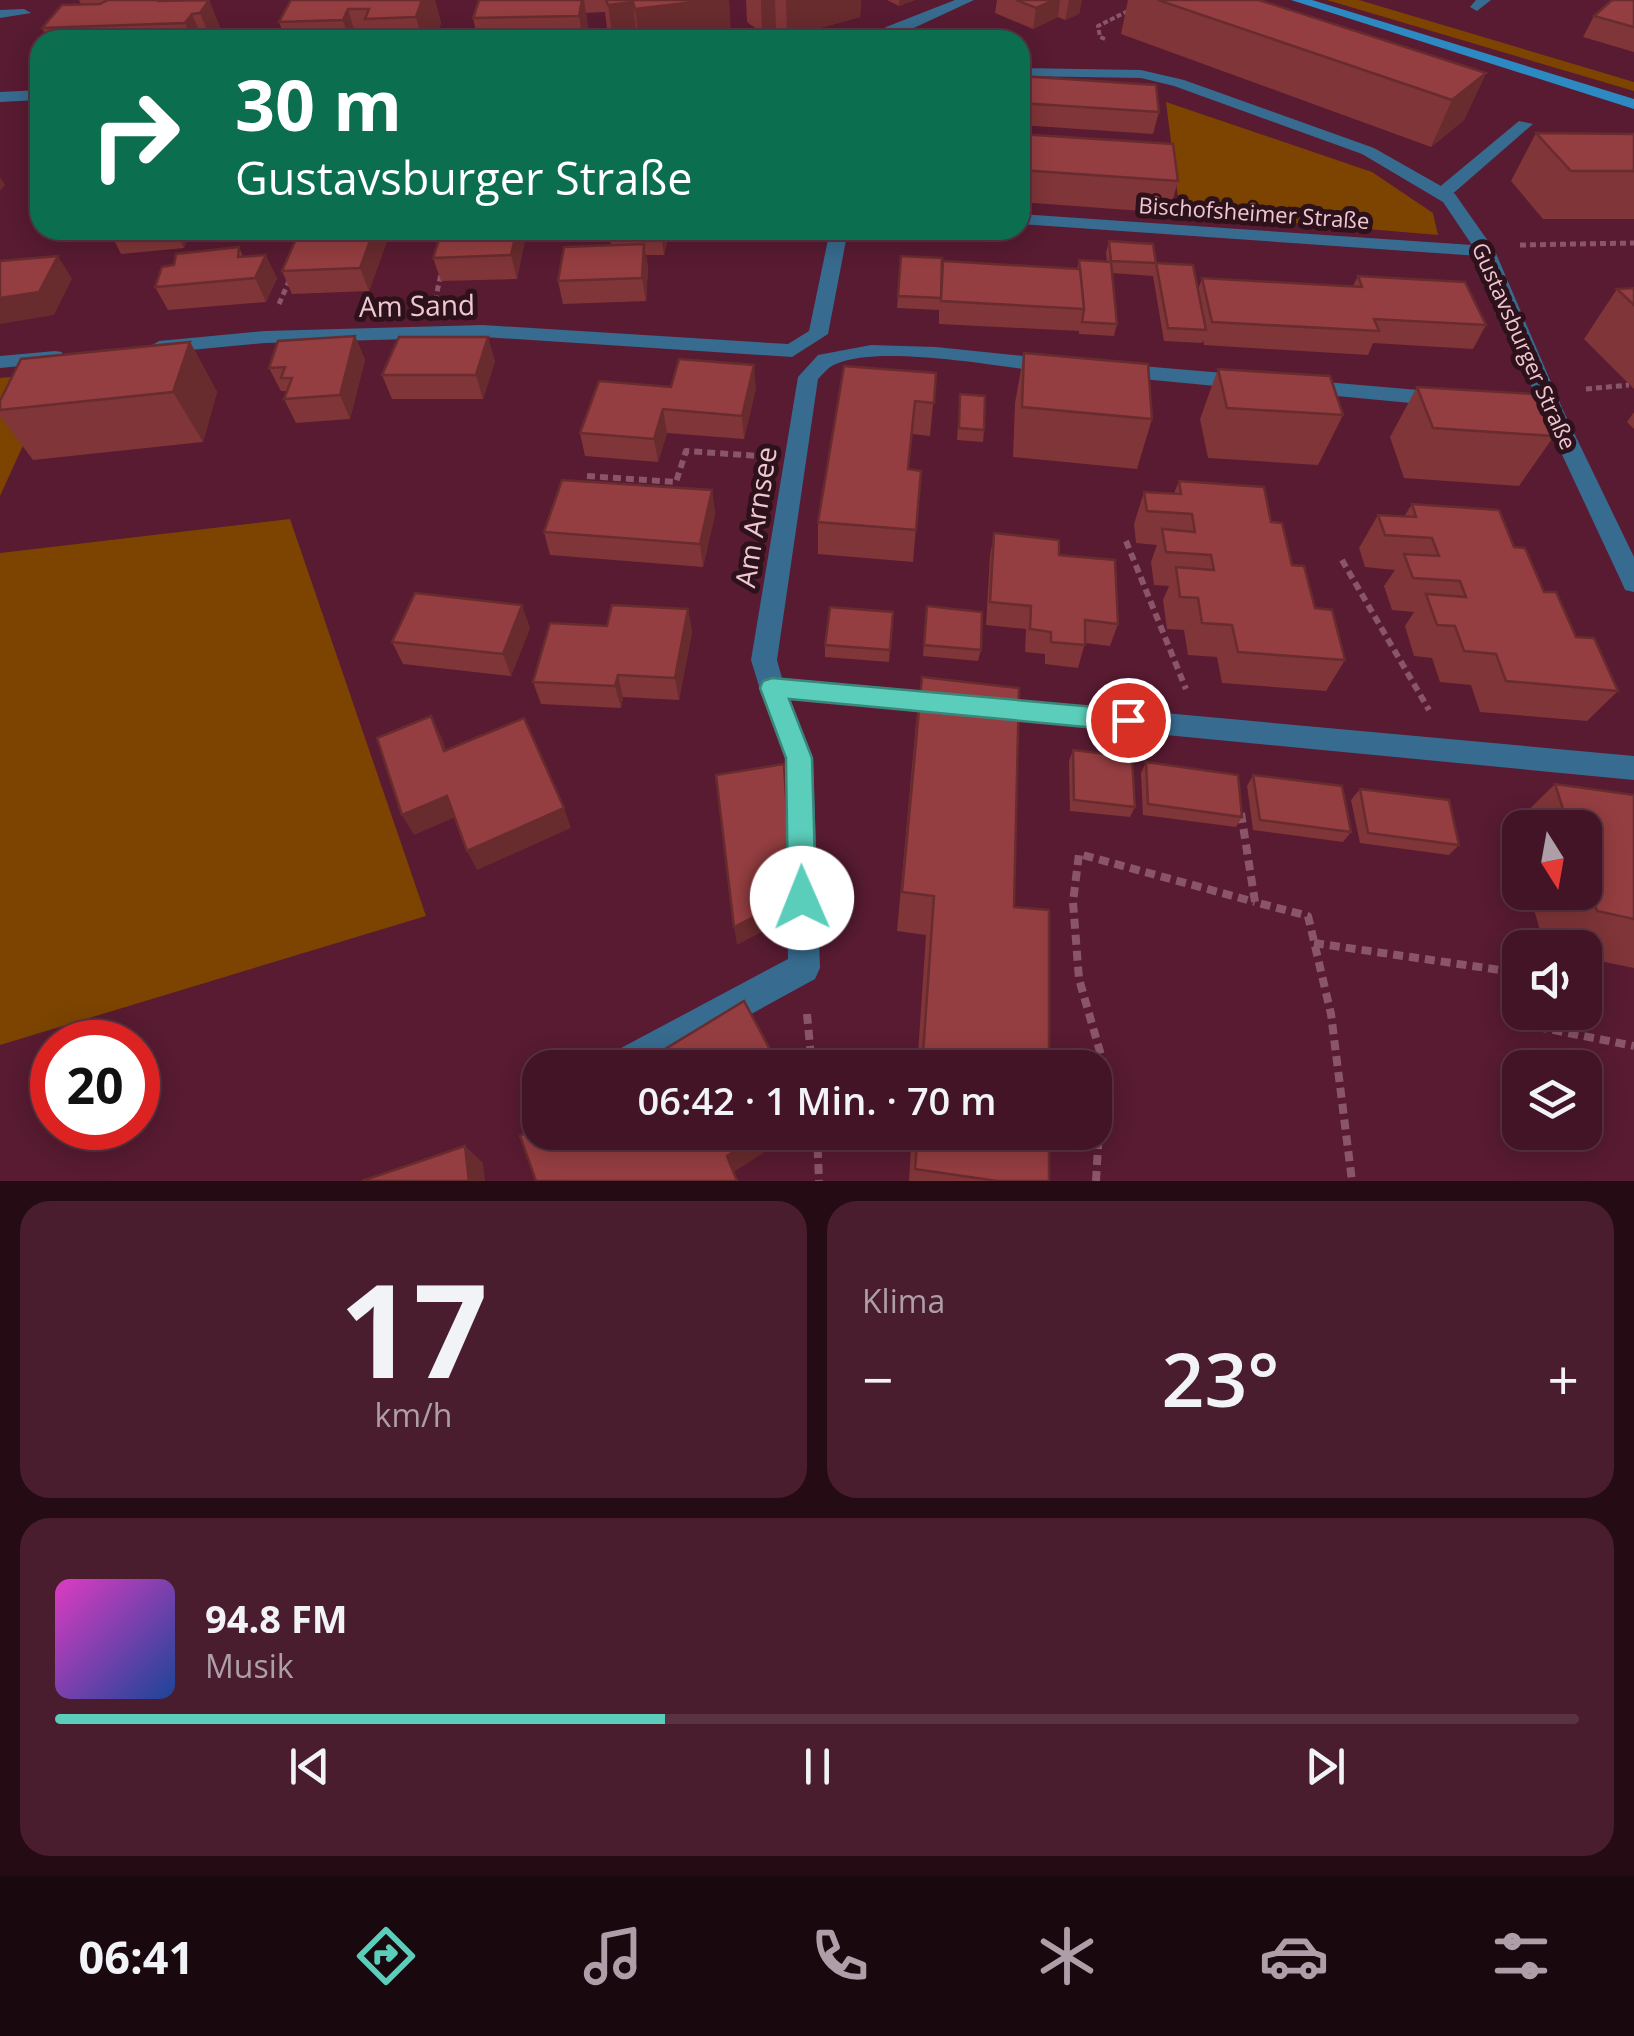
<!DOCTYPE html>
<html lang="de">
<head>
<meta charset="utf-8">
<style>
	body { margin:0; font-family:"Open Sans",sans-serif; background:#491d2d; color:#f1f3f6; height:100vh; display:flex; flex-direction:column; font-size:38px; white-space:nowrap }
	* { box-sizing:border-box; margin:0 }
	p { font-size:32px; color:#ae9ea7 }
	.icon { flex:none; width:55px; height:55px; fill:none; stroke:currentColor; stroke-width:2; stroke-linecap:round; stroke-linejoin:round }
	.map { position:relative; height:1181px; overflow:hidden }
	.sheet { display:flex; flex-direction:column; gap:20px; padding:20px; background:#240b14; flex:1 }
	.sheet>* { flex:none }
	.guide { position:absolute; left:30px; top:30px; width:1000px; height:210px; border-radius:30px; box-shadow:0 5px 25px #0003,0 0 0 2px #5a3342; background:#0b6e4f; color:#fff; overflow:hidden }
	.needle { width:65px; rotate:169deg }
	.buttons { position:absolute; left:1502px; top:810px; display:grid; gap:20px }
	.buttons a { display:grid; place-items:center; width:100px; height:100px; border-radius:20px; background:#421425; box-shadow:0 5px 25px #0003,0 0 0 2px #5a3342; font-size:50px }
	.speed { position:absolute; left:30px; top:1020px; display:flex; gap:20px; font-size:50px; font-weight:700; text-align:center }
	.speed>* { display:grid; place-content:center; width:130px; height:130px; border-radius:50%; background:#421425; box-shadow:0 5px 25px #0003,0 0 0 2px #5a3342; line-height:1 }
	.speed .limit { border:15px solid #d22; background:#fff; color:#111 }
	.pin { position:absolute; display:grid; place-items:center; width:85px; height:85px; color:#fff; margin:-42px; border:5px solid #fff; border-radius:50%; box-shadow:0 2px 10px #0007 }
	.me { position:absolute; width:110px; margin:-55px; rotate:359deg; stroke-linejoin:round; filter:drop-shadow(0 0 8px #0008) }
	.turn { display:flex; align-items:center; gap:35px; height:210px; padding:0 40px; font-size:45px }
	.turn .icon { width:130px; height:130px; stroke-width:2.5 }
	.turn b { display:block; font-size:70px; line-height:85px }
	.big { font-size:75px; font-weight:600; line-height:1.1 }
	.sheet .widget { flex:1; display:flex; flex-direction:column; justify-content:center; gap:15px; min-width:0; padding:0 35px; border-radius:30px; background:#491d2d }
	.sheet .dial { align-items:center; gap:0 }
	.dial b { font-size:130px; line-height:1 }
	.song { display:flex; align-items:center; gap:30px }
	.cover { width:120px; height:120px; border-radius:15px; background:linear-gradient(135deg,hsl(310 70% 55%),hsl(220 70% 35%)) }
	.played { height:10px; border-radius:5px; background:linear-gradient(90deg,#5bcebb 40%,#5a3342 40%) }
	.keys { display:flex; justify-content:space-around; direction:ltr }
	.heat { display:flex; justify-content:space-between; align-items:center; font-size:55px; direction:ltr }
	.sheet .tiles { flex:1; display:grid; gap:20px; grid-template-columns:1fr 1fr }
	.widget:last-child { grid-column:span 2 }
	.trip { position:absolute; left:522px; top:1050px; width:590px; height:100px; border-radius:30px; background:#421425; box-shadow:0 5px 25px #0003,0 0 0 2px #5a3342; font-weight:600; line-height:100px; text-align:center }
	.menu { display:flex; height:160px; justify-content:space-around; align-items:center; background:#1a080f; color:#ae9ea7 }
	.menu .icon { width:70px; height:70px }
	.menu .current { color:#5bcebb }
	.menu b { font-size:45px; color:#f1f3f6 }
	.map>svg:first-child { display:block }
	.green { fill:#7c4400 }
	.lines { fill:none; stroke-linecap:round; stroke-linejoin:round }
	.path-far3 { stroke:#8a5567; stroke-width:4; stroke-dasharray:5 2.5; stroke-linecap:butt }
	.path-far2 { stroke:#8a5567; stroke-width:5; stroke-dasharray:6 4; stroke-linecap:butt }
	.path-far1 { stroke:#8a5567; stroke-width:6; stroke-dasharray:8 5; stroke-linecap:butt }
	.path { stroke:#8a5567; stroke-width:8; stroke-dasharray:10 6; stroke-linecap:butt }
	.lane { fill:#376b8f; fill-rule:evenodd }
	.street { fill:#376b8f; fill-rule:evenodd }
	.secondary { fill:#2d89c1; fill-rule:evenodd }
	.wall { fill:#803538 }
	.shaded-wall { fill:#682b2e }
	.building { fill:#953e41; stroke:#682b2e; stroke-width:2.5 }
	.route { fill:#5bcebb; stroke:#3b867a; stroke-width:2.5 }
	.labels { text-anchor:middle; stroke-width:10; stroke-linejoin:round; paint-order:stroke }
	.far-street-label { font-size:22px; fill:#eec7d1; stroke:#2d121b }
	.street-label { font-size:28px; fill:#eec7d1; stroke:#2d121b }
</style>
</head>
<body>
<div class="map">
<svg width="1634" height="1181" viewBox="0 0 1634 1181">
	<rect width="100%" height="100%" fill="#581b31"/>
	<g class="green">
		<polygon points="1327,0 1359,0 1634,82 1634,91"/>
		<polygon points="1166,102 1372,172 1433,213 1438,235 1180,213"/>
		<polygon points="56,373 0,496 0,378"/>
		<polygon points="290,519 426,916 0,1045 0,553"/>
	</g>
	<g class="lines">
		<polyline class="path-far3" points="1105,39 1100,37 1098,26 1130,10"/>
		<g class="path-far2">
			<polyline points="1520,245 1634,243"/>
			<polyline points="435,301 441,274"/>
			<polyline points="279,304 290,279"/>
			<polyline points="1586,389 1629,385"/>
		</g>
		<g class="path-far1">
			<polyline points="587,476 676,482 686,451 759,456"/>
			<polyline points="1126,541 1186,689"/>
			<polyline points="1342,560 1429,710"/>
		</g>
		<g class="path">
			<polyline points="1241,813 1255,902 1308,916 1331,1014 1352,1181"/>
			<polyline points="1314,943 1507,971 1520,994"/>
			<polyline points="1530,1012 1538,1027 1634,1046"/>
			<polyline points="807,1014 812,1068"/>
			<polyline points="817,1132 819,1181"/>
			<polyline points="1096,1181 1103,1062 1079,979 1073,902 1079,854 1255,902"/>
		</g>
		<g class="lane">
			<polygon points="1476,0 1491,0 1477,11 1470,7"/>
			<polygon points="1519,121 1533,124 1449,197 1437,197 1437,189"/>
			<polygon points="772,677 782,680 813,758 820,968 815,979 653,1068 601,1068 606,1056 788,959 785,758 759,688 762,680"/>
		</g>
		<g class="street">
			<polygon points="955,0 974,0 888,40 872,40 886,27"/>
			<polygon points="0,10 24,9 31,13 0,18"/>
			<polygon points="1020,68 1141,70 1184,80 1374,148 1455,194 1495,251 1562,408 1634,557 1634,592 1625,590 1622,583 1543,414 1506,411 1495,404 1506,397 1537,400 1479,256 1020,224 1020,214 1472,245 1443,202 1362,154 1174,86 1141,78 1020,76"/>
			<polygon points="40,90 40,100 0,102 0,92"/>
			<polygon points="830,230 848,230 828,334 792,357 483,337 265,343 159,353 149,347 159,341 265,331 483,325 788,344 809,331"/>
			<path d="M871 345 936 347 1053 359 1063 366 1053 373C1001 367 881 344 836 364 828 367 824 373 818 379L777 660 782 678 1634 756V780L762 696 751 660 798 377 818 355Z"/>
			<polygon points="55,351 62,352 62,362 0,368 0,356"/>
			<polygon points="1118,364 1247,375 1257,382 1247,389 1111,376 1108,371"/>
			<polygon points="1302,380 1442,392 1453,399 1442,406 1295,392 1291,387 1295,382"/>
		</g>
		<polygon class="secondary" points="1291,0 1312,0 1634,99 1634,109"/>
	</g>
	<g class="wall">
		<polygon points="79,0 209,0 225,40 48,40 42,28 81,4"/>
		<polygon points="291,0 435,0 441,23 435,40 286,40 279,22"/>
		<polygon points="479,0 729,0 731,40 611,40 607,29 605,12 586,13 590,40 478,40 473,18"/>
		<polygon points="746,0 861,0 860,17 787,37 776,29 762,33 747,22"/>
		<polygon points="887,0 915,0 899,6"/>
		<polygon points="997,0 1082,0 1079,14 1065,20 1058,17 1033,29 995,13"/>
		<polygon points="1128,0 1259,0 1486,73 1464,120 1431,147 1121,34"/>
		<polygon points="1634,0 1634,52 1583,37 1594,16"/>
		<polygon points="1020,76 1159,112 1153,134 1020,125"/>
		<polygon points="1536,133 1634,134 1634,219 1543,219 1511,181"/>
		<polygon points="1020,134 1178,181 1169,213 1020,202"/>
		<polygon points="109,230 191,230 184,248 121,254"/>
		<polygon points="391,230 369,291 292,294 282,271"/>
		<polygon points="442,230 527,230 517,279 441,281 433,258"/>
		<polygon points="670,230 664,255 646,255 648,267 646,301 563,304 558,281 611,245 609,231"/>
		<polygon points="1109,241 1156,263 1198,290 1202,278 1353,286 1358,276 1486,325 1473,349 1373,343 1368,355 1204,345 1203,340 1202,343 1164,341 1153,276 1112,273 1117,324 1114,336 1079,334 1079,331 939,324 939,310 897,308 901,256 942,270 1077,269 1079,260 1107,262 1106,253"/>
		<polygon points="239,247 243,257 277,278 266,302 168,310 155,287 174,265"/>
		<polygon points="1634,288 1634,389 1584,339 1617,289"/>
		<polygon points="355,336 365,360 350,419 296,423 284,399 287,391 281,391 269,368"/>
		<polygon points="190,342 217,392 203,442 33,460 0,416 0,401"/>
		<polygon points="1024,353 1152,419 1137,469 1013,457 1015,403"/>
		<polygon points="495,361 483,399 392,399 382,375"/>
		<polygon points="1218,369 1343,415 1318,465 1208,458 1200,419"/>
		<polygon points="936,373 930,436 912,434 908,469 921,471 913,562 818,554 818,522"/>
		<polygon points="671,387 756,388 744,439 667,433 658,462 585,456 580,433"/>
		<polygon points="1417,387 1554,436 1519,486 1404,478 1390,437"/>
		<polygon points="960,394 984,430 983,442 957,440"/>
		<polygon points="1634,412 1634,429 1627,422"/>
		<polygon points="1179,481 1271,522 1315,608 1345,660 1326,691 1222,683 1217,657 1188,655 1184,630 1167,629 1163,600 1169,586 1154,585 1151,562 1157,545 1136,543 1134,524 1144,492 1174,493"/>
		<polygon points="712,490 715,514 703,567 550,555 544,532"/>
		<polygon points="1412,504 1514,547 1576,637 1618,691 1587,721 1480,712 1471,685 1440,682 1432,658 1414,656 1405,626 1414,612 1392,610 1384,586 1395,570 1365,567 1359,548 1378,515 1404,517"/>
		<polygon points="994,533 1059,555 1118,624 1110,646 1085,643 1078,668 1045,664 1045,654 1025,652 1026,629 986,625 990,556"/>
		<polygon points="927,606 981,650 978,661 923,656"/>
		<polygon points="688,609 692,632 679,700 623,697 621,708 541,704 533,682 607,626"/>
		<polygon points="893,612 889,662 825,657 825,645"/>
		<polygon points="530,628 511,676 403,664 392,642"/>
		<polygon points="922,677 1049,1068 917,1068 926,935 897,931 916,723"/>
		<polygon points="1073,750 1135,807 1130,817 1070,811 1069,761"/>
		<polygon points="1146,762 1242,817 1236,827 1143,815 1141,773"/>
		<polygon points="1253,775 1351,832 1343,842 1253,830 1247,786"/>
		<polygon points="1555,784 1634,795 1634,968 1585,958 1585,948 1545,948 1529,892 1585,892 1585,828 1520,828 1520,861 1510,828"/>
		<polygon points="1360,789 1459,845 1449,855 1360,843 1351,800"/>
		<polygon points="912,1132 1049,1132 1049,1181 909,1181"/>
	</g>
	<g class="shaded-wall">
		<polygon points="209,0 225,40 211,40 200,13"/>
		<polygon points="422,0 435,0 441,23 435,40 422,40 416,17"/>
		<polygon points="582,0 584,0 590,40 583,40 579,16"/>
		<polygon points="710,0 729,0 731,40 639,40 635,9"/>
		<polygon points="761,0 775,0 776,29 762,33"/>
		<polygon points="786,0 861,0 860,17 787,37"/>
		<polygon points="899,0 915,0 899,6"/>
		<polygon points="1054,0 1060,0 1058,17 1033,29 1036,8"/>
		<polygon points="1069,0 1082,0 1079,14 1065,20"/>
		<polygon points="633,2 637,40 613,40 608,5"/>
		<polygon points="348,9 357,40 349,40 343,20"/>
		<polygon points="192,14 203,40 192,40 185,23"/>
		<polygon points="1486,73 1464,120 1431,147 1452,100"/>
		<polygon points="0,177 5,185 0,191"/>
		<polygon points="175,230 191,230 184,248"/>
		<polygon points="374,230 391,230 369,291 360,268"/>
		<polygon points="517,230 527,230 517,279 511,255"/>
		<polygon points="662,230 670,230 664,255 661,232"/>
		<polygon points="644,244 648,267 646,301 642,278"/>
		<polygon points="266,255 277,278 266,302 255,278"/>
		<polygon points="58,256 72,279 54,315 0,324 0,298"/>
		<polygon points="355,336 365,360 350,419 340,395"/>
		<polygon points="488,337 495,361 483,399 476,375"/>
		<polygon points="190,342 217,392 203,442 173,392"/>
		<polygon points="754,365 756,388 744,439 742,416"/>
		<polygon points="663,409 667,433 658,462 654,439"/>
		<polygon points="712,490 715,514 703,567 700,544"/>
		<polygon points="522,605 530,628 511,676 503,654"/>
		<polygon points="688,609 692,632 679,700 675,678"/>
		<polygon points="618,675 623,697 621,708 615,686"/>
		<polygon points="431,716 442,738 454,772 444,751"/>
		<polygon points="447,796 458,816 414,835 402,815"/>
		<polygon points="564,808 571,828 477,870 467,851"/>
		<polygon points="792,898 792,916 737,945 734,927"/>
		<polygon points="765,1132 796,1132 732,1173 727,1156"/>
		<polygon points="465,1146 483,1163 485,1181 469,1181"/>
	</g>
	<g class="building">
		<polygon points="108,0 161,0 160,1 209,0 200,13 192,14 185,23 42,28 62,5 100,4"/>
		<polygon points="291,0 422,0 416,17 365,19 369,9 348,9 343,20 279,22"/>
		<polygon points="479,0 582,0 579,16 473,18"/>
		<polygon points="606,0 710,0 635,9 633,2 608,5"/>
		<polygon points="1016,0 1054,0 1036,8"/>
		<polygon points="1158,0 1259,0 1486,73 1452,100"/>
		<polygon points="1612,0 1634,0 1634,27 1594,16"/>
		<polygon points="1020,76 1156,85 1159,112 1020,103"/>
		<polygon points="1536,133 1634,134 1634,171 1571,171"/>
		<polygon points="1020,134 1173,144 1178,181 1020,170"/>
		<polygon points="300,230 374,230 360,268 282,271"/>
		<polygon points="442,230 517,230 511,255 433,258"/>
		<polygon points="609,230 662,230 661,232 609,231"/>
		<polygon points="1109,241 1153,244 1156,263 1193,265 1206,330 1168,328 1156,263 1111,261"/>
		<polygon points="644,244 642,278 558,281 564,247"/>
		<polygon points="239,247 238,257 266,255 255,278 155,287 162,267 174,265 176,254"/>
		<polygon points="58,256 39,292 0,298 0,261"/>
		<polygon points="901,256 942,258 941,298 898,296"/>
		<polygon points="1079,260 1111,262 1117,324 1082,322 1084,309"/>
		<polygon points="943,261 1080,269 1084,309 941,301"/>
		<polygon points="1358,276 1465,282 1486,325 1374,319 1379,331 1212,322 1202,278 1362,287"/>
		<polygon points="1634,288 1634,305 1617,289"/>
		<polygon points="355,336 340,395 284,399 292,378 281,378 285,367 269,368 278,341"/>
		<polygon points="399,337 488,337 476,375 382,375"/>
		<polygon points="190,342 173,392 0,410 0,401 21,359"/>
		<polygon points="1024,353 1148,364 1152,419 1022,407"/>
		<polygon points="679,359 754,365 742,416 663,409 654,439 580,433 599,381 671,387"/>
		<polygon points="844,366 936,373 934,403 915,401 908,469 921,471 916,530 818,522"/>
		<polygon points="1218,369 1330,376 1343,415 1227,408"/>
		<polygon points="1417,387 1533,394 1554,436 1433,428"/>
		<polygon points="960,394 985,396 984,430 959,428"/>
		<polygon points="562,480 712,490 700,544 544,532"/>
		<polygon points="1179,481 1264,487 1271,522 1282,523 1292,565 1304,566 1315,608 1332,610 1345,660 1238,652 1232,625 1202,623 1198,598 1180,597 1176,567 1214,570 1211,555 1166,552 1162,529 1195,532 1192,514 1147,511 1144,492 1181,494"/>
		<polygon points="1412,504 1499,510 1514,547 1525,548 1544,592 1556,592 1576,637 1594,638 1618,691 1506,681 1496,654 1464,651 1455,626 1437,625 1426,594 1466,597 1460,581 1413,578 1404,554 1439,556 1432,538 1385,535 1378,515 1416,517"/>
		<polygon points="994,533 1059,540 1059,555 1115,560 1118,624 1085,620 1085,645 1051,642 1051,632 1030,629 1031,606 990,602"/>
		<polygon points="415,593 522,605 503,654 392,642"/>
		<polygon points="612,605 688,609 675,678 618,675 615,686 533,682 550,623 607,626"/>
		<polygon points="927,606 982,612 981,650 924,645"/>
		<polygon points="830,607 893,612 890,650 825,645"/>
		<polygon points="922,677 1019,688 1014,907 1049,910 1049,1068 922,1068 934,896 902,892"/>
		<polygon points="431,716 444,751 524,718 564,808 467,851 447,796 402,815 377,738"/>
		<polygon points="1073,750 1132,757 1135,807 1074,800"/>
		<polygon points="1146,762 1238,775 1242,817 1148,804"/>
		<polygon points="784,764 792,898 734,927 716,775"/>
		<polygon points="1253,775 1342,786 1351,832 1260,820"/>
		<polygon points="1555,784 1634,795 1634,919 1597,911 1585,875 1585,828 1569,828"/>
		<polygon points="1360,789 1449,800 1459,845 1368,833"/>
		<polygon points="744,1001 780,1068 634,1068"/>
		<polygon points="540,1124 540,1132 765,1132 727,1156 737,1181 536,1181 520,1136"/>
		<polygon points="918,1132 1049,1132 1049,1181 997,1181 915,1169"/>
		<polygon points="465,1146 469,1181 362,1181"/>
	</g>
	<polygon class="route" points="772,678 1128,710 1137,713 1140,720 1137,728 1128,731 789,699 812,758 816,898 812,907 802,911 792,907 788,898 786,758 760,688 763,681"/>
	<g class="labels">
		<g class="far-street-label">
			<text transform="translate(1254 213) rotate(4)" y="8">Bischofsheimer Straße</text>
			<text transform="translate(1524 346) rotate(66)" y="8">Gustavsburger Straße</text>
		</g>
		<g class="street-label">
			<text transform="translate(417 306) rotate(-1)" y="10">Am Sand</text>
			<text transform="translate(756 517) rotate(-81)" y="10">Am Arnsee</text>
		</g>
	</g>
</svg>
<div class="buttons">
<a><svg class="needle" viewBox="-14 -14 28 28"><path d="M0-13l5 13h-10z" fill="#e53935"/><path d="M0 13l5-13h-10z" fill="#ae9ea7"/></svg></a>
<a><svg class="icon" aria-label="sound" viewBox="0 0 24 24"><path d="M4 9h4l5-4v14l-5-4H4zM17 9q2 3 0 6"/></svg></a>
<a><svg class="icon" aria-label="layers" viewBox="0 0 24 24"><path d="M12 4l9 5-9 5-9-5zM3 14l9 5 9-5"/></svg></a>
</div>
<div class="speed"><div class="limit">20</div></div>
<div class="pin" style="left:1128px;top:720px;background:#d93025"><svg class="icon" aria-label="arrive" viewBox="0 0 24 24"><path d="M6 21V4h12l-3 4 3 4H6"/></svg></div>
<svg class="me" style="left:802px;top:898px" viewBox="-20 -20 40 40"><circle r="19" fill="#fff"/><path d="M0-13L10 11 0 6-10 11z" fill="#5bcebb"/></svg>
<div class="trip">06:42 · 1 Min. · 70 m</div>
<div class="guide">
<div class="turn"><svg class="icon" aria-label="right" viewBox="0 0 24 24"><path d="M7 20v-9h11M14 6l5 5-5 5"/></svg><div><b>30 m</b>Gustavsburger Straße</div></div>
</div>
</div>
<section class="sheet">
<div class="tiles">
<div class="widget dial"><b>17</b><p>km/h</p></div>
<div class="widget"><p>Klima</p>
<div class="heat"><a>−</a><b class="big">23°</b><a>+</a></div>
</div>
<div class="widget">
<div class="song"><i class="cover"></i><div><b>94.8 FM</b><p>Musik</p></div></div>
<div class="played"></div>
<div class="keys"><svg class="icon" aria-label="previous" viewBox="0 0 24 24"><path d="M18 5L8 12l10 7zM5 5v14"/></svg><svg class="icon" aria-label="pause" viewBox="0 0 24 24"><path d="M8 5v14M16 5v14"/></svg><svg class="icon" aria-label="next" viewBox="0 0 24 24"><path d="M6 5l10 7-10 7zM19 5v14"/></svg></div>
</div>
</div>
</section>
<nav class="menu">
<b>06:41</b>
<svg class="icon current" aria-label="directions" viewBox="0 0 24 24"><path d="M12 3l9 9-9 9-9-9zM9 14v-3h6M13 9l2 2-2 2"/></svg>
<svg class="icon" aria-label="music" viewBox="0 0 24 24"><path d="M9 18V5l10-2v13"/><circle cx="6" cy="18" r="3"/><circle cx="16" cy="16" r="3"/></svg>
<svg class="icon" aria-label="phone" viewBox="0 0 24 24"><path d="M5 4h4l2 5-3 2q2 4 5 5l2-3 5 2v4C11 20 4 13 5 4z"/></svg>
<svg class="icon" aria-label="climate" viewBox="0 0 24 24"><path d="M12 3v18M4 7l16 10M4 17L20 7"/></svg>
<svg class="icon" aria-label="car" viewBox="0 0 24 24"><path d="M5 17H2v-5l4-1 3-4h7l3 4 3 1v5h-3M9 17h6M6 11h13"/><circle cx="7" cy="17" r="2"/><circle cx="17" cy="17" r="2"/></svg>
<svg class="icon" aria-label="filters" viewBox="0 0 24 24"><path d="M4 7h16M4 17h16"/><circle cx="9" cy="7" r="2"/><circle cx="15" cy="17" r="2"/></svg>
</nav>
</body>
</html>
